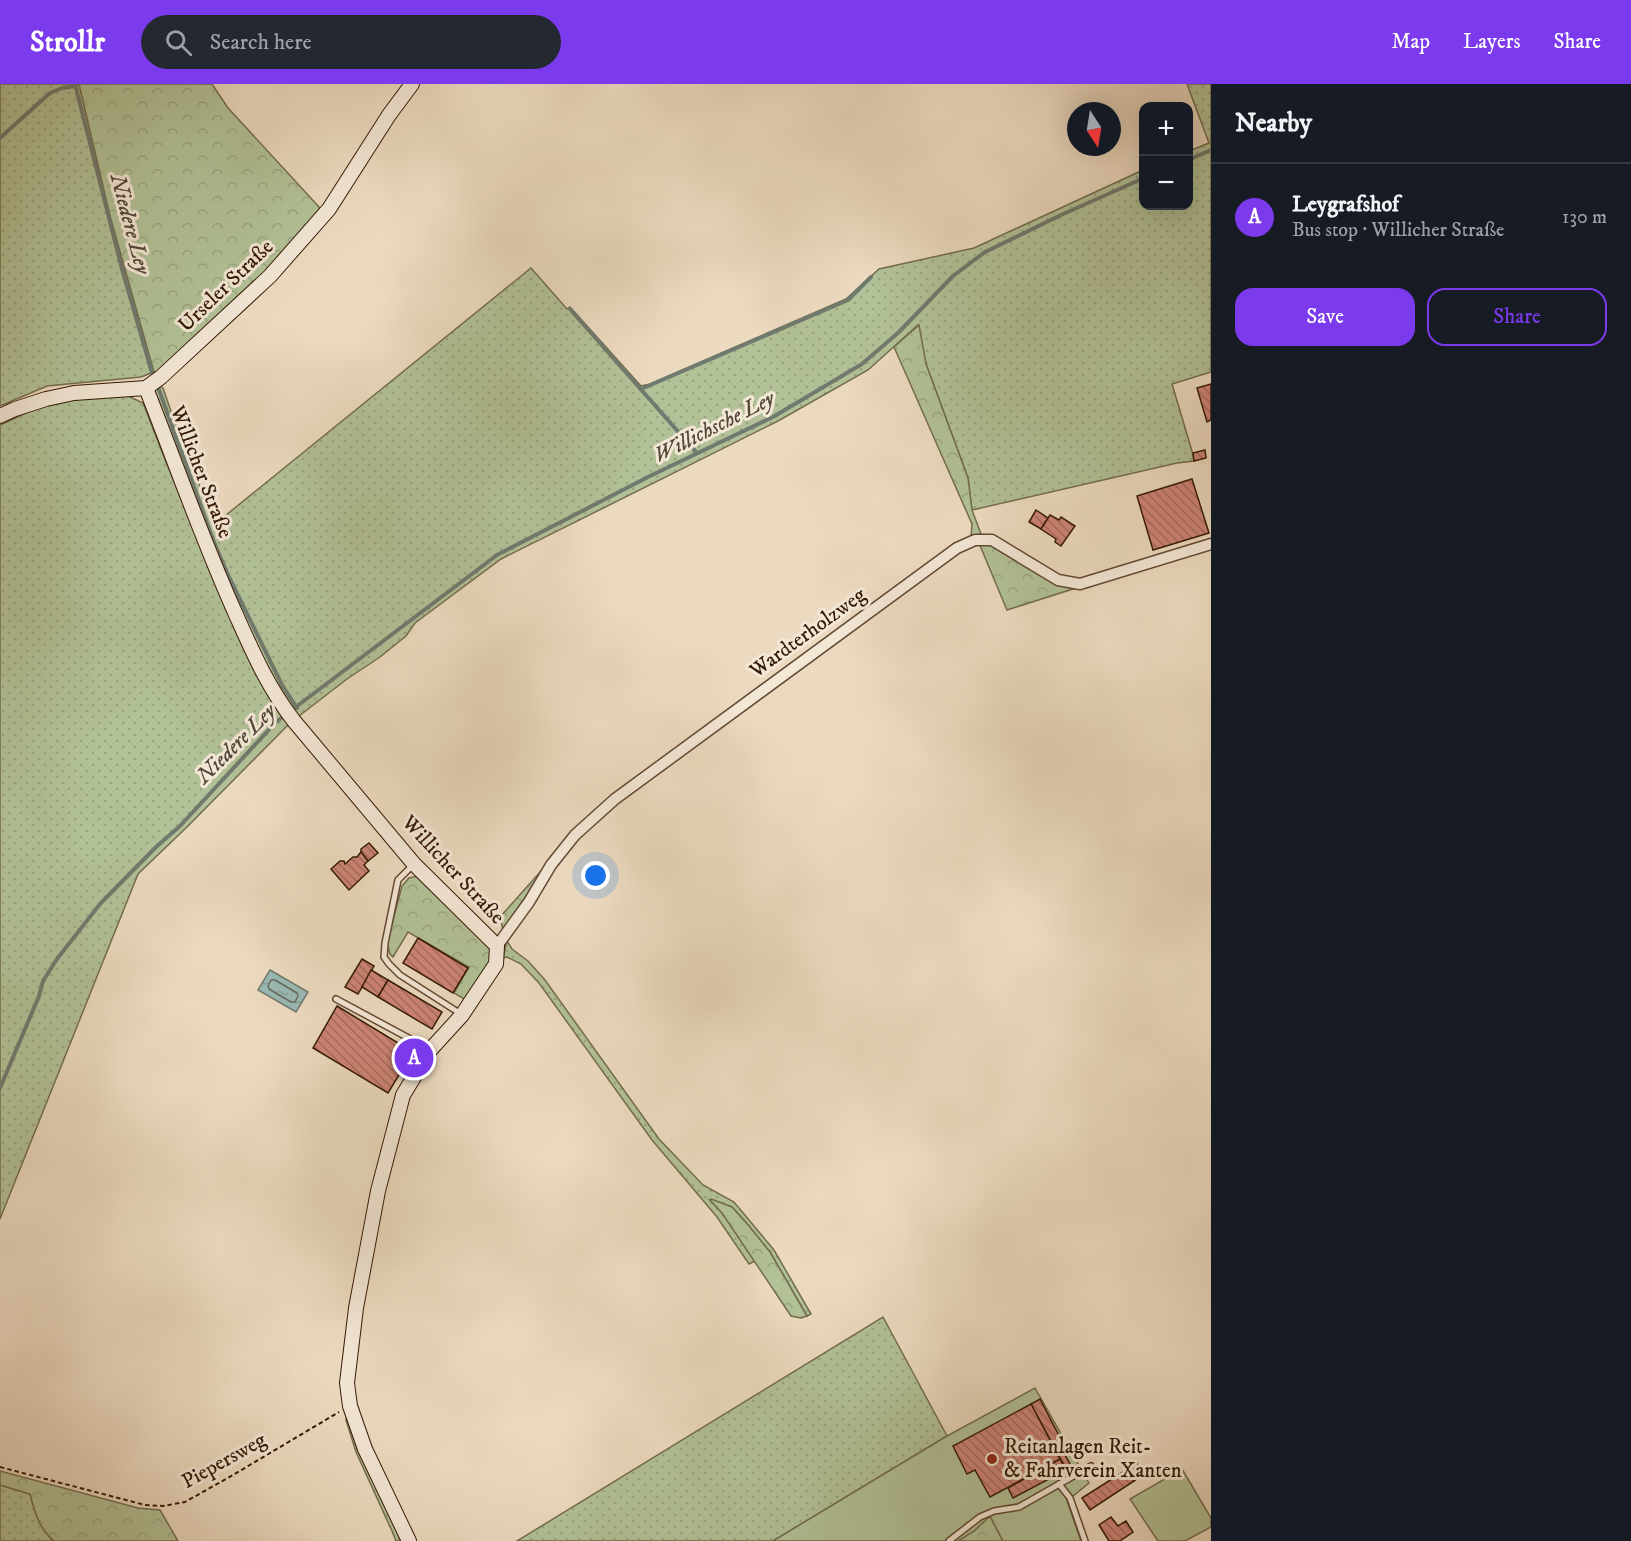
<!DOCTYPE html>
<html lang="en">
<head>
<meta charset="utf-8">
<style>
	body { margin:0; font-family:"IM FELL DW Pica",serif; background:#242831; color:#f1f3f6 }
	.controls { position:absolute; right:18px; top:18px; display:grid; overflow:hidden; border-radius:12px; box-shadow:0 6px 24px #0002 }
	.controls button { width:54px; height:54px; display:grid; place-items:center; padding:0; border:0; border-bottom:2px solid #363941; background:#171b24; color:#f1f3f6; font:30px sans-serif }
	.compass { position:absolute; left:1067px; top:18px; width:54px; height:54px; border-radius:50%; background:#171b24; box-shadow:0 6px 24px #0002; rotate:168deg }
	.you { position:absolute; left:596px; top:792px; width:21px; height:21px; margin:-15px; border:4px solid #fff; border-radius:50%; background:#1a73e8; box-shadow:0 0 0 9px #1a73e833 }
	.badge { display:grid; place-items:center; width:39px; height:39px; border-radius:50%; background:#7c3aed; color:#fff; font-size:20px; font-weight:700 }
	.pin { position:absolute; translate:-50% -50%; border:3px solid #fff; box-shadow:0 2px 6px #0006 }
	.list { margin:0; padding:0; list-style:none }
	h2 { display:flex; justify-content:space-between; align-items:center; height:78px; margin:0; padding:0 24px; font-size:26px }
	h2 small { font-size:20px; font-weight:400; color:#9ea1a6 }
	.list li { display:grid; grid-template-columns:39px 1fr auto; gap:18px; align-items:center; box-sizing:border-box; height:108px; padding:0 24px; border-top:2px solid #363941 }
	.list b { display:block; font-size:22px; white-space:nowrap }
	.list p { margin:0; font-size:20px; white-space:nowrap; color:#9ea1a6 }
	.list em { font-size:20px; font-style:normal; color:#9ea1a6 }
	.actions { display:flex; gap:12px; padding:18px 24px }
	.actions a { flex:1; padding:14px 0; border:2px solid #7c3aed; border-radius:18px; text-align:center; font-size:21px; color:#7c3aed }
	.actions .main { background:#7c3aed; color:#fff }
	.icon { flex:none; width:33px; height:33px; fill:none; stroke:currentColor; stroke-width:2; stroke-linecap:round; stroke-linejoin:round }
	.map { position:relative; flex:none; width:1211px; height:1457px; overflow:hidden }
	header { display:flex; align-items:center; gap:36px; box-sizing:border-box; height:84px; padding:0 30px; background:#7c3aed; color:#fff }
	header strong { font-size:28px }
	nav { display:flex; gap:33px; margin-inline-start:auto; font-size:21px }
	.search { width:420px; height:54px; background:#242831; display:flex; align-items:center; gap:15px; box-sizing:border-box; padding:0 21px; border-radius:33px; color:#9ea1a6; font-size:22px }
	main { display:flex }
	aside { flex:1; background:#171b24 }
	.map>svg:first-child { display:block }
	.grass { fill:url(#grass-dots); stroke:#736d4e; stroke-width:1.5 }
	.forest { fill:url(#forest-crowns); stroke:#736d4e; stroke-width:1.5 }
	.pitch { fill:#b2c197; stroke:#736d4e; stroke-width:1.5 }
	.water { fill:url(#water-ripples); stroke:#717a6e; stroke-width:1.5 }
	.lines { fill:none; stroke-linecap:round; stroke-linejoin:round }
	.shore { stroke:#666a5c; stroke-width:1.5 }
	.stream { stroke:#717a6e; stroke-width:4 }
	.building { fill:url(#building-back-hatch); stroke:#341904; stroke-width:1.5 }
	.lane-casing { stroke:#624933; stroke-width:8 }
	.street-casing { stroke:#624933; stroke-width:13 }
	.secondary-casing { stroke:#341904; stroke-width:16 }
	.path { stroke:#341904; stroke-width:2; stroke-dasharray:4.5 3; stroke-linecap:butt }
	.lane { stroke:#f3e7d6; stroke-width:5 }
	.street { stroke:#f3e7d6; stroke-width:10 }
	.secondary { stroke:#f3e7d6; stroke-width:14 }
	.poi-dot { fill:#8f2418; stroke:#f3e7d6; stroke-width:2 }
	.labels { text-anchor:middle; dominant-baseline:central; stroke-width:6; stroke-linejoin:round; paint-order:stroke }
	.street-label { font-size:21px; fill:#341904; stroke:#f3e7d6 }
	.poi-label { font-size:21px; fill:#341904; stroke:#f3e7d6; text-anchor:start }
	.water-label { font-size:22px; font-style:italic; fill:#524939; stroke:#f3e7d6 }
</style>
</head>
<body>
<header>
<strong>Strollr</strong>
<div class="search"><svg class="icon" aria-label="search" viewBox="0 0 24 24"><circle cx="10" cy="10" r="6"/><path d="M15 15l6 6"/></svg>Search here</div>
<nav><a>Map</a><a>Layers</a><a>Share</a></nav>
</header>
<main>
<div class="map">
<svg width="1211" height="1457" viewBox="0 0 1211 1457">
	<defs>
		<pattern id="grass-dots" width="8" height="8" patternUnits="userSpaceOnUse" patternTransform="scale(1.5)"><rect width="8" height="8" fill="#b2c197"/><path d="M2 2h.1M6 6h.1" fill="none" stroke="#9aa580" stroke-width="1.8" stroke-linecap="round"/></pattern>
		<pattern id="forest-crowns" width="20" height="18" patternUnits="userSpaceOnUse" patternTransform="scale(1.5)"><rect width="20" height="18" fill="#b2c197"/><path d="M2 6a3 3 0 1 1 6 0M12 15a3 3 0 1 1 6 0" fill="none" stroke="#9aa580"/></pattern>
		<pattern id="water-ripples" width="26" height="14" patternUnits="userSpaceOnUse" patternTransform="scale(1.5)"><rect width="26" height="14" fill="#99bab5"/><path d="M2 4q2-2 4 0t4 0M15 11q2-2 4 0t4 0" fill="none" stroke="#849f9a"/></pattern>
		<pattern id="building-back-hatch" width="6" height="6" patternUnits="userSpaceOnUse" patternTransform="scale(1.5)"><rect width="6" height="6" fill="#ce8476"/><path d="M-1 5l2 2M0 0l6 6M5-1l2 2" fill="none" stroke="#a86b5f"/></pattern>
	</defs>
	<rect width="100%" height="100%" fill="#ecdac0"/>
	<filter id="stains"><feTurbulence type="fractalNoise" baseFrequency=".00333" numOctaves="4"/><feColorMatrix values="0 0 0 0 .2 0 0 0 0 .09 0 0 0 0 .02 0 0 0 .5 -.17"/></filter>
	<radialGradient id="worn" r=".72"><stop offset=".6" stop-color="#630" stop-opacity="0"/><stop offset="1" stop-color="#630" stop-opacity=".3"/></radialGradient>
	<g class="grass">
		<path d="M0 0H79L110 132 154 288 141 293 47 302 0 322Z"/>
		<path d="M1187 0H1211V288L1172 300 1192 367 1194 377 1177 379 972 426 968 394 926 280 918 241 868 286 778 337 501 475 415 539 406 552 380 573 347 595 290 639 187 743 138 790 0 1135V341L50 318 73 313 126 311 143 319 166 378 214 496 249 551 152 308 159 301 163 304 174 336 190 373 194 387 215 440 531 184 567 225 570 223 641 302 650 300 846 215 879 185 974 164 1143 86 1144 122H1188L1189 67 1209 59Z"/>
		<path d="M507 857 512 865 528 877 545 896 659 1055 703 1101 734 1118 774 1166 811 1230 807 1232 770 1168 749 1142 732 1123 710 1116 722 1129 755 1177 749 1180 717 1133 652 1056 539 899 521 880 507 873 503 874Z"/>
		<path d="M883 1233 947 1352 773 1457H517Z"/>
		<path d="M346 1336 351 1339 361 1369 401 1457H396L392 1447 356 1368Z"/>
		<path d="M0 1401 30 1410C35 1429 39 1444 54 1457H0Z"/>
	</g>
	<g class="forest">
		<path d="M79 0H212L228 24 320 124 266 189 159 288H154L110 132Z"/>
		<path d="M919 241 926 280 968 394 972 426 981 450 971 453 972 440 894 263Z"/>
		<path d="M979 459 991 460 1054 499 1076 504 1007 526Z"/>
		<path d="M549 778 503 846 500 833Z"/>
		<path d="M418 792 490 861 492 877 466 916 454 909 469 883 408 848 393 873 390 870 387 859 402 802 409 794Z"/>
		<path d="M711 1115 732 1123 749 1142 770 1168 807 1232 801 1234 791 1232 722 1129 710 1116Z"/>
		<path d="M0 1387 138 1424 160 1426 178 1457H54C39 1444 35 1429 30 1410L0 1401Z"/>
		<path d="M990 1432 1003 1457H958L974 1447Z"/>
	</g>
	<g class="pitch">
		<path d="M1035 1304 1089 1399 1067 1417 1081 1457H1003L990 1432 974 1447 958 1457H773L947 1352Z"/>
		<path d="M1182 1385 1211 1434V1443L1185 1457H1158L1130 1415Z"/>
	</g>
	<path class="water" d="M270 886 308 908 296 928 258 906Z"/>
	<g class="lines">
		<path class="shore" d="M271 896H275L297 909 298 912 295 918H291L269 905 268 902Z"/>
		<g class="stream">
			<path d="M75 0 122 185 152 289"/>
			<path d="M0 54 50 9 62 4 76 2"/>
			<path d="M1188 76 1211 66"/>
			<path d="M570 225 697 369"/>
			<path d="M158 303 213 456 228 491 282 601 297 624"/>
			<path d="M641 305 848 216 871 193"/>
			<path d="M0 1004 39 912 43 897 57 875 100 820 156 763 180 742 276 638 497 471 650 392 773 333 862 280 899 248 953 192 985 168 1061 131 1144 94"/>
		</g>
	</g>
	<g class="building">
		<path d="M1211 300V336L1207 338 1197 304Z"/>
		<path d="M1205 366 1206 374 1194 377 1193 369Z"/>
		<path d="M1192 395 1209 449 1153 466 1137 412Z"/>
		<path d="M1036 426 1048 434 1041 445 1029 438Z"/>
		<path d="M1050 431 1059 436 1061 433 1075 442 1061 462 1055 458 1056 455 1041 445Z"/>
		<path d="M369 759 378 769 368 777 361 768V765Z"/>
		<path d="M361 768 368 777 364 781 369 787 349 806 331 785 340 777H344L345 780 353 773H357Z"/>
		<path d="M418 854 468 884 453 909 403 879Z"/>
		<path d="M362 875 374 882 358 910 345 903Z"/>
		<path d="M371 886 388 896 378 913 362 903Z"/>
		<path d="M388 896 442 928 432 945 378 913Z"/>
		<path d="M337 922 413 968 388 1009 313 964Z"/>
		<path d="M1040 1315 1066 1365 1063 1367 1071 1382 1066 1385 1031 1320Z"/>
		<path d="M1031 1320 1060 1375 990 1413 975 1386 967 1390 953 1362Z"/>
		<path d="M1060 1375 1066 1386 1013 1414 1008 1404Z"/>
		<path d="M1137 1379 1144 1390 1134 1397 1126 1386Z"/>
		<path d="M1126 1386 1134 1397 1090 1426 1082 1414Z"/>
		<path d="M1111 1433 1118 1442 1126 1437 1133 1448 1120 1457H1109L1099 1441Z"/>
	</g>
	<g class="lines">
		<defs>
			<g id="lane">
				<path d="M414 780 398 796 385 859 384 873 389 880 400 891 461 930"/>
				<path d="M336 915 429 965"/>
				<path d="M1059 1400 1070 1414 1085 1457"/>
				<path d="M949 1457 980 1433 994 1427 1019 1423 1091 1382"/>
			</g>
			<path id="street" d="M497 862 529 818 551 781 575 751 615 715 957 464 975 456H992L1058 496 1080 500 1211 460"/>
			<g id="secondary">
				<path d="M146 304C176 380 203 458 237 533 254 571 268 603 294 637L414 780 497 862 496 880 462 931 431 965 403 1011 378 1107 356 1224 347 1299 350 1322 365 1365 409 1457"/>
				<path d="M0 332 15 325 46 315 74 309 146 304 161 293 270 192 329 125 389 31 412 0"/>
			</g>
		</defs>
		<use href="#lane" class="lane-casing"/>
		<use href="#street" class="street-casing"/>
		<use href="#secondary" class="secondary-casing"/>
		<path class="path" d="M0 1383 145 1421 163 1422 185 1418 233 1391 339 1328"/>
		<use href="#lane" class="lane"/>
		<use href="#street" class="street"/>
		<use href="#secondary" class="secondary"/>
	</g>
	<circle class="poi-dot" cx="992" cy="1375" r="6"/>
	<g class="labels">
		<g class="street-label">
			<text transform="translate(226 202) rotate(-44)">Urseler Straße</text>
			<text transform="translate(201 388) rotate(69)">Willicher Straße</text>
			<text transform="translate(808 549) rotate(-36)">Wardterholzweg</text>
			<text transform="translate(453 786) rotate(47)">Willicher Straße</text>
			<text transform="translate(224 1377) rotate(-29)">Piepersweg</text>
		</g>
		<g class="poi-label">
			<text x="1004" y="1363">Reitanlagen Reit-<tspan x="1004" dy="24">&amp; Fahrverein Xanten</tspan></text>
		</g>
		<g class="water-label">
			<text transform="translate(130 140) rotate(75)">Niedere Ley</text>
			<text transform="translate(714 343) rotate(-27)">Willichsche Ley</text>
			<text transform="translate(236 660) rotate(-45)">Niedere Ley</text>
		</g>
	</g>
	<rect width="100%" height="100%" filter="url(#stains)"/>
	<rect width="100%" height="100%" fill="url(#worn)"/>
</svg>
<div class="controls">
<button>+</button>
<button>−</button>
</div>
<svg class="compass" viewBox="-18 -18 36 36"><path d="M0-13l5 13h-10z" fill="#e53935"/><path d="M0 13l5-13h-10z" fill="#9ea1a6"/></svg>
<div class="you"></div>
<div class="pin badge" style="left:414px;top:974px">A</div>
</div>
<aside>
<h2>Nearby<small></small></h2>
<ul class="list">
<li><span class="badge">A</span><div><b>Leygrafshof</b><p>Bus stop · Willicher Straße</p></div><em>130 m</em></li>
</ul>
<div class="actions"><a class="main">Save</a><a>Share</a></div>
</aside>
</main>
</body>
</html>
